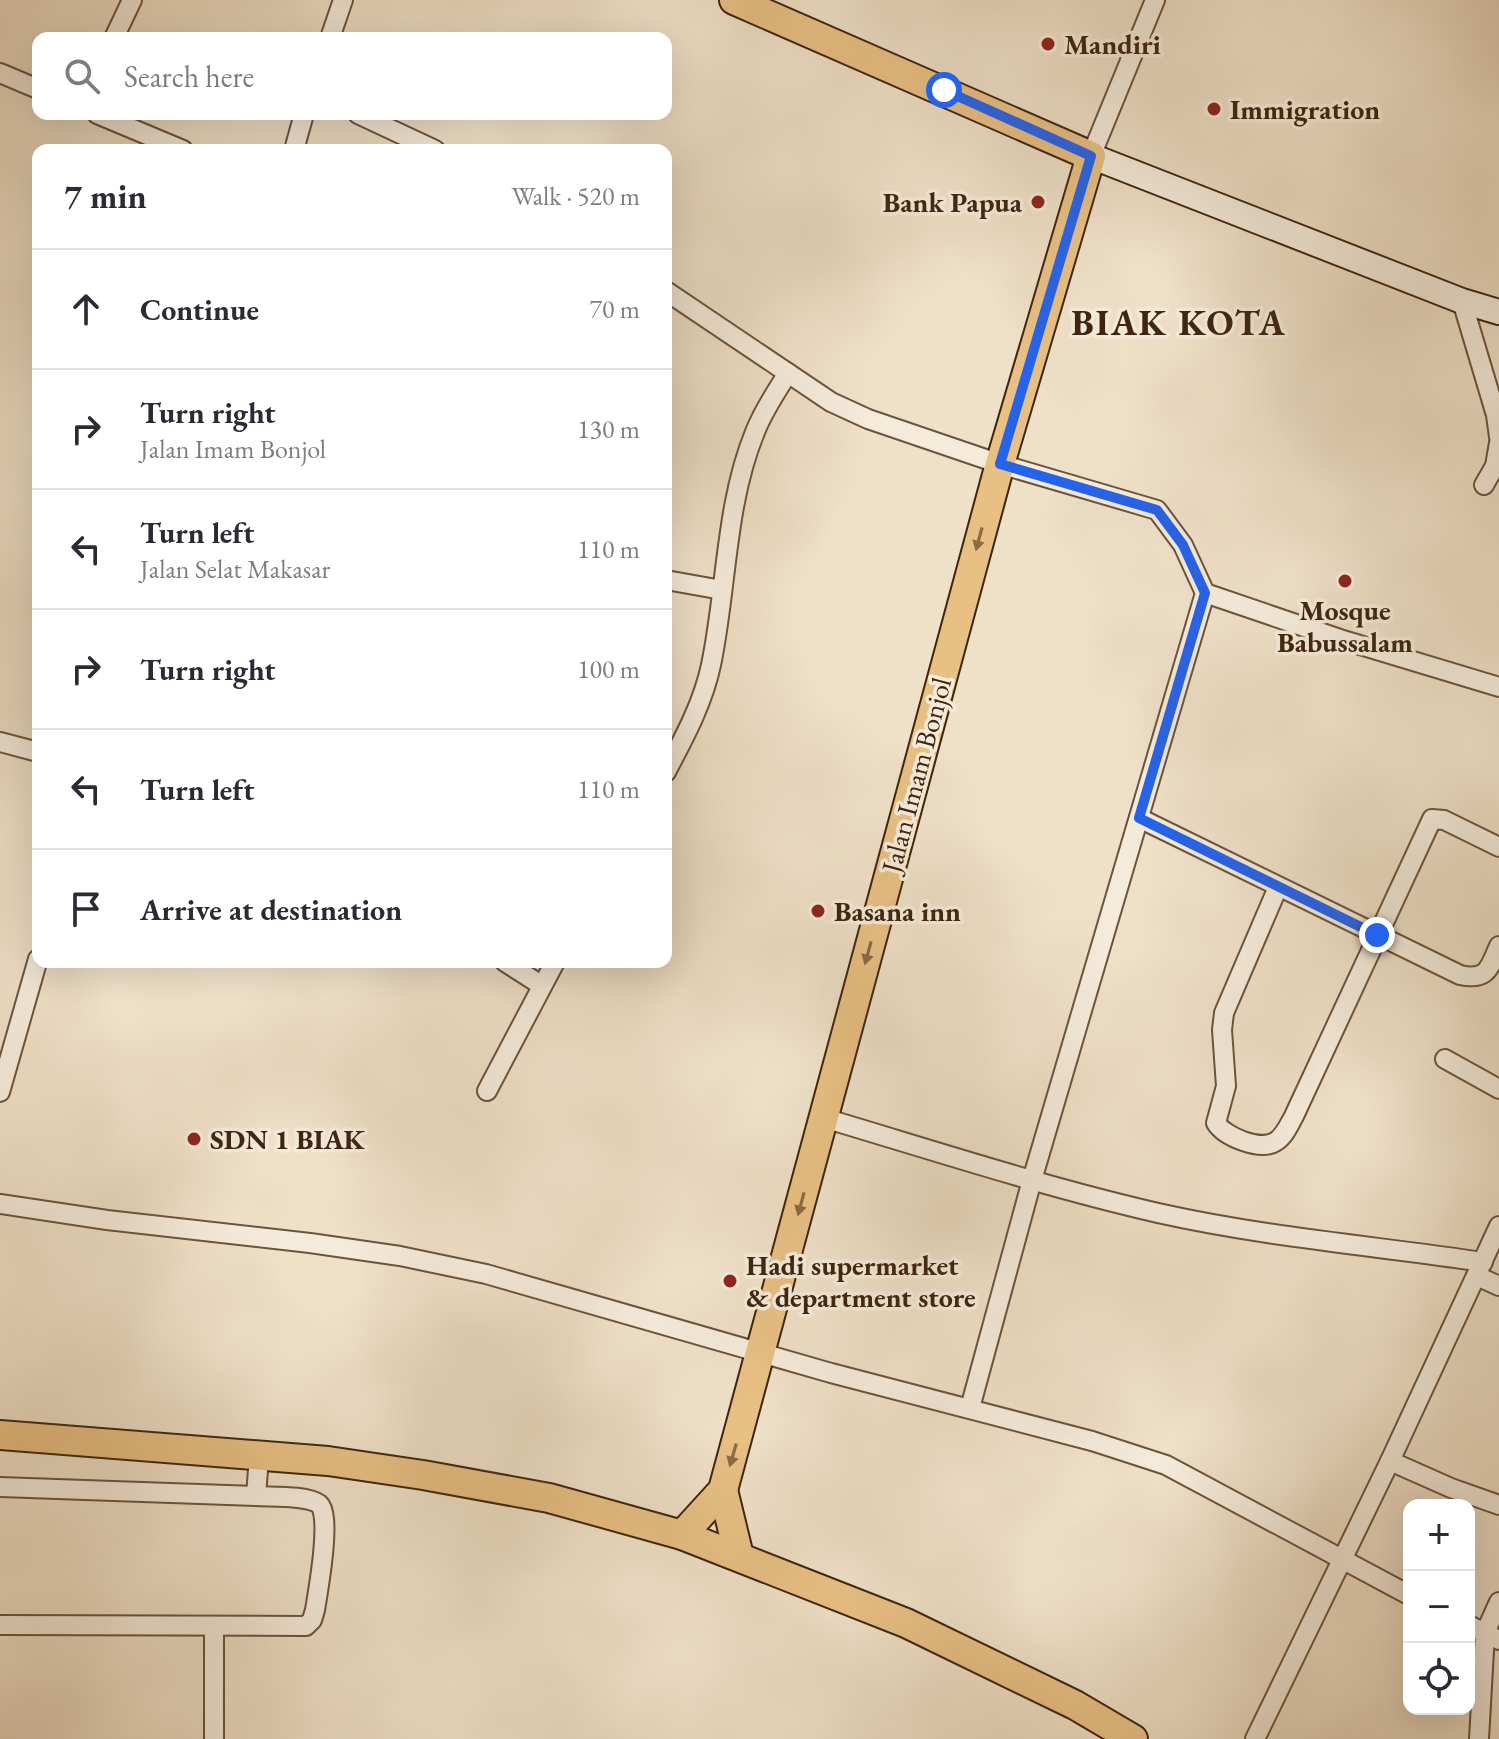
<!DOCTYPE html>
<html lang="en">
<head>
<meta charset="utf-8">
<style>
	body { margin:0; font-family:"EB Garamond",serif; background:#f7f7f7; color:#2b2b33 }
	.controls { position:absolute; right:24px; bottom:24px; display:grid; overflow:hidden; border-radius:16px; box-shadow:0 8px 32px #0002 }
	.controls button { width:72px; height:72px; display:grid; place-items:center; padding:0; border:0; border-bottom:2px solid #e1e1e2; background:#fff; color:#2b2b33; font:40px sans-serif }
	.stop { position:absolute; width:24px; height:24px; margin:-18px; border:6px solid #2563eb; border-radius:50%; background:#fff }
	.stop.end { background:#2563eb; border-color:#fff; box-shadow:0 2px 8px #0008 }
	.list { margin:0; padding:0; list-style:none }
	h2 { display:flex; justify-content:space-between; align-items:center; height:104px; margin:0; padding:0 32px; font-size:34px }
	h2 small { font-size:26px; font-weight:400; color:#7c7c81 }
	.list li { display:grid; grid-template-columns:52px 1fr auto; gap:24px; align-items:center; box-sizing:border-box; height:120px; padding:0 32px; border-top:2px solid #e1e1e2 }
	.list b { display:block; font-size:30px; white-space:nowrap }
	.list p { margin:0; font-size:26px; white-space:nowrap; color:#7c7c81 }
	.list em { font-size:26px; font-style:normal; color:#7c7c81 }
	.icon { flex:none; width:44px; height:44px; fill:none; stroke:currentColor; stroke-width:2; stroke-linecap:round; stroke-linejoin:round }
	.map { position:relative; flex:none; width:1499px; height:1739px; overflow:hidden }
	.search { position:absolute; background:#fff; box-shadow:0 8px 32px #0002; left:32px; top:32px; width:640px; height:88px; display:flex; align-items:center; gap:20px; box-sizing:border-box; padding:0 28px; border-radius:16px; color:#7c7c81; font-size:30px }
	.panel { position:absolute; background:#fff; box-shadow:0 8px 32px #0002; left:32px; top:144px; width:640px; height:824px; border-radius:16px }
	.map>svg:first-child { display:block }
	.lines { fill:none; stroke-linecap:round; stroke-linejoin:round }
	.minor-casing { stroke:#6b543d; stroke-width:22 }
	.secondary-casing { stroke:#3f250f; stroke-width:28 }
	.primary-casing { stroke:#3f250f; stroke-width:32 }
	.minor { stroke:#f5ebdb; stroke-width:18 }
	.secondary { stroke:#f5ebdb; stroke-width:24 }
	.primary { stroke:#e8c084; stroke-width:28 }
	.oneway { fill:#8b6b44 }
	.route { stroke:#2563eb; stroke-width:10 }
	.poi-dot { fill:#8f2418; stroke:#f5ebdb; stroke-width:3 }
	.labels { text-anchor:middle; dominant-baseline:central; stroke-width:7; stroke-linejoin:round; paint-order:stroke }
	.poi-label { font-size:28px; font-weight:bold; fill:#3f250f; stroke:#f5ebdb; text-anchor:start }
	.street-label { font-size:28px; fill:#3f250f; stroke:#f5ebdb }
	.district-label { font-size:36px; font-weight:bold; letter-spacing:2px; fill:#3f250f; stroke:#f5ebdb }
</style>
</head>
<body>
<div class="map">
<svg width="1499" height="1739" viewBox="0 0 1499 1739">
	<rect width="100%" height="100%" fill="#efe0c8"/>
	<filter id="stains"><feTurbulence type="fractalNoise" baseFrequency=".0025" numOctaves="4"/><feColorMatrix values="0 0 0 0 .2 0 0 0 0 .09 0 0 0 0 .02 0 0 0 .5 -.17"/></filter>
	<radialGradient id="worn" r=".72"><stop offset=".6" stop-color="#630" stop-opacity="0"/><stop offset="1" stop-color="#630" stop-opacity=".3"/></radialGradient>
	<g class="lines">
		<defs>
			<g id="minor">
				<path d="M114 38 132 0"/>
				<path d="M330 38 343 0"/>
				<path d="M0 73 38 89"/>
				<path d="M97 114 183 150"/>
				<path d="M358 114 435 150"/>
				<path d="M294 150 304 114"/>
				<path d="M1091 156 1155 0"/>
				<path d="M666 291 831 402 868 419 1000 464 1157 510 1183 545 1205 593 1340 639 1499 687"/>
				<path d="M1462 301 1496 415 1499 437"/>
				<path d="M1484 485 1495 466 1499 443"/>
				<path d="M666 580 722 590"/>
				<path d="M0 742 38 752"/>
				<path d="M666 772C684 738 703 703 711 665 727 589 725 505 755 432 763 411 776 392 788 373"/>
				<path d="M1139 818 1460 975C1488 981 1489 968 1499 946"/>
				<path d="M1278 887 1224 1013 1222 1030 1226 1086 1216 1123C1225 1137 1260 1151 1275 1142 1284 1137 1289 1125 1294 1116L1432 819 1444 820 1499 847"/>
				<path d="M505 962 541 985"/>
				<path d="M1445 1059 1499 1089"/>
				<path d="M487 1091 555 962"/>
				<path d="M0 1092 38 959"/>
				<path d="M824 1118C935 1151 1045 1187 1158 1213 1265 1237 1375 1246 1483 1262"/>
				<path d="M0 1204 107 1220 310 1243 400 1256 486 1274 831 1373 1092 1441 1166 1465 1409 1595"/>
				<path d="M1477 1276 1499 1286"/>
				<path d="M970 1408 1032 1180 1205 593"/>
				<path d="M1390 1461 1451 1488 1499 1505"/>
				<path d="M0 1487 256 1496 259 1456"/>
				<path d="M0 1625 306 1626 312 1620 315 1610C318 1591 332 1515 319 1504 307 1495 272 1497 256 1496"/>
				<path d="M1469 1625 1499 1640"/>
				<path d="M214 1739V1626"/>
				<path d="M1255 1739 1390 1461 1499 1226"/>
				<path d="M1479 1739 1485 1633 1499 1602"/>
			</g>
			<path id="secondary" d="M1091 156 1462 301 1499 312"/>
			<g id="primary">
				<path d="M0 1435 328 1461 423 1475 549 1498 682 1535 906 1623 1075 1705 1133 1739"/>
				<path d="M723 1490 739 1556"/>
				<path d="M682 1535 723 1490 1000 464 1091 156 734 0"/>
			</g>
		</defs>
		<use href="#minor" class="minor-casing"/>
		<use href="#secondary" class="secondary-casing"/>
		<use href="#primary" class="primary-casing"/>
		<use href="#minor" class="minor"/>
		<use href="#secondary" class="secondary"/>
		<use href="#primary" class="primary"/>
	</g>
	<defs><path id="oneway-solid" d="M-6-.8H1V-3.2L6.5 0L1 3.2V.8H-6Z" transform="scale(2)"/></defs>
	<g class="oneway">
		<use href="#oneway-solid" transform="translate(979 539) rotate(105)"/>
		<use href="#oneway-solid" transform="translate(868 953) rotate(105)"/>
		<use href="#oneway-solid" transform="translate(801 1204) rotate(105)"/>
		<use href="#oneway-solid" transform="translate(733 1455) rotate(106)"/>
	</g>
	<g class="lines">
		<path class="route" d="M944 90 1091 156 1000 464 1157 510 1183 545 1205 593 1139 818 1377 935"/>
	</g>
	<g class="poi-dot">
		<circle cx="1048" cy="44" r="8"/>
		<circle cx="1214" cy="109" r="8"/>
		<circle cx="1038" cy="202" r="8"/>
		<circle cx="1345" cy="581" r="8"/>
		<circle cx="818" cy="911" r="8"/>
		<circle cx="194" cy="1139" r="8"/>
		<circle cx="730" cy="1281" r="8"/>
	</g>
	<g class="labels">
		<g class="poi-label">
			<text x="1064" y="44">Mandiri</text>
			<text x="1230" y="109">Immigration</text>
			<text x="1022" y="202" text-anchor="end">Bank Papua</text>
			<text x="1345" y="610" text-anchor="middle">Mosque<tspan x="1345" dy="32">Babussalam</tspan></text>
			<text x="834" y="911">Basana inn</text>
			<text x="210" y="1139">SDN 1 BIAK</text>
			<text x="746" y="1265">Hadi supermarket<tspan x="746" dy="32">&amp; department store</tspan></text>
		</g>
		<g class="street-label">
			<text transform="translate(916 775) rotate(-75)">Jalan Imam Bonjol</text>
		</g>
		<g class="district-label">
			<text x="1179" y="322">BIAK KOTA</text>
		</g>
	</g>
	<rect width="100%" height="100%" filter="url(#stains)"/>
	<rect width="100%" height="100%" fill="url(#worn)"/>
</svg>
<div class="controls">
<button>+</button>
<button>−</button>
<button><svg class="icon" aria-label="locate" viewBox="0 0 24 24"><circle cx="12" cy="12" r="6"/><path d="M12 2v4M12 18v4M2 12h4M18 12h4"/></svg></button>
</div>
<div class="stop" style="left:944px;top:90px"></div>
<div class="stop end" style="left:1377px;top:935px"></div>
<div class="search"><svg class="icon" aria-label="search" viewBox="0 0 24 24"><circle cx="10" cy="10" r="6"/><path d="M15 15l6 6"/></svg>Search here</div>
<section class="panel">
<h2>7 min<small>Walk · 520 m</small></h2>
<ul class="list">
<li><svg class="icon" aria-label="ahead" viewBox="0 0 24 24"><path d="M12 20V5M6 11l6-6 6 6"/></svg><div><b>Continue</b></div><em>70 m</em></li>
<li><svg class="icon" aria-label="right" viewBox="0 0 24 24"><path d="M7 20v-9h11M14 6l5 5-5 5"/></svg><div><b>Turn right</b><p>Jalan Imam Bonjol</p></div><em>130 m</em></li>
<li><svg class="icon" aria-label="left" viewBox="0 0 24 24"><path d="M17 20v-9H6M10 6l-5 5 5 5"/></svg><div><b>Turn left</b><p>Jalan Selat Makasar</p></div><em>110 m</em></li>
<li><svg class="icon" aria-label="right" viewBox="0 0 24 24"><path d="M7 20v-9h11M14 6l5 5-5 5"/></svg><div><b>Turn right</b></div><em>100 m</em></li>
<li><svg class="icon" aria-label="left" viewBox="0 0 24 24"><path d="M17 20v-9H6M10 6l-5 5 5 5"/></svg><div><b>Turn left</b></div><em>110 m</em></li>
<li><svg class="icon" aria-label="arrive" viewBox="0 0 24 24"><path d="M6 21V4h12l-3 4 3 4H6"/></svg><div><b>Arrive at destination</b></div></li>
</ul>
</section>
</div>
</body>
</html>
